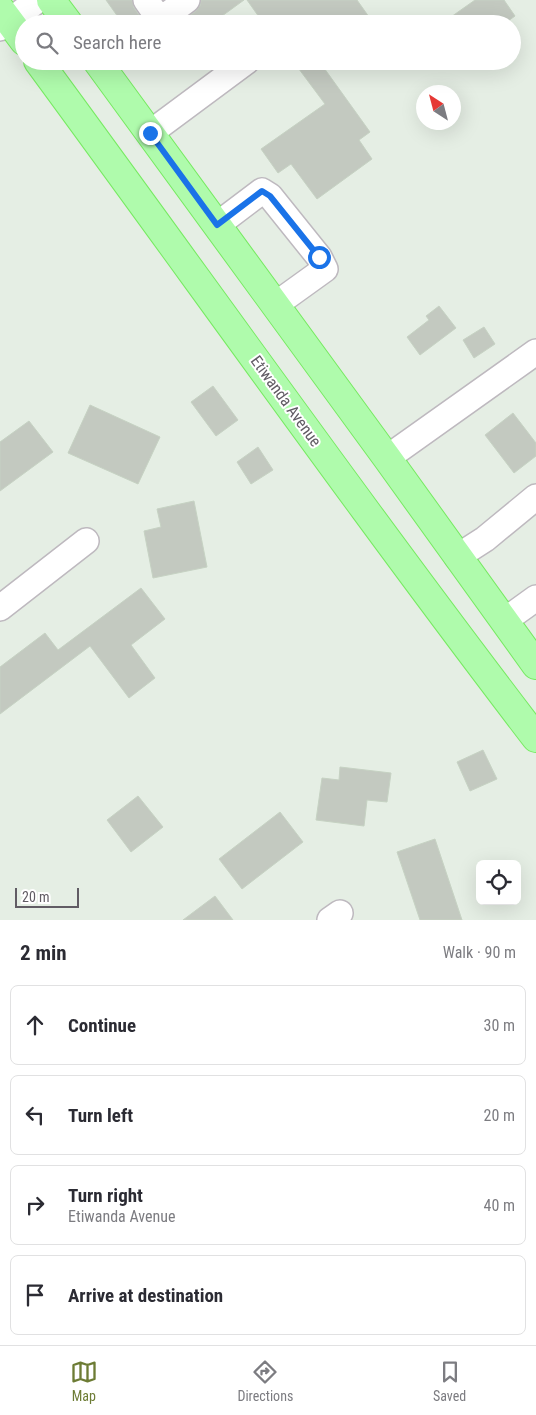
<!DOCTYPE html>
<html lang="en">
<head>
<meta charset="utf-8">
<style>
	body { margin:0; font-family:"Roboto Condensed",sans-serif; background:#f2f2f3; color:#2b2b33 }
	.controls { position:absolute; right:15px; bottom:15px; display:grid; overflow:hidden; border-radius:8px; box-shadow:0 5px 20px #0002 }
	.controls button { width:45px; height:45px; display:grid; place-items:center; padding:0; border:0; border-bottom:1px solid #e1e1e2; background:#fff; color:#2b2b33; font:25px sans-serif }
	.compass { position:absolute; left:416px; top:85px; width:45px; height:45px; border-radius:50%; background:#fff; box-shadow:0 5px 20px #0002; rotate:324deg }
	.scale { position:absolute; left:15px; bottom:12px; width:64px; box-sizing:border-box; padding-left:5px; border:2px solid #615c64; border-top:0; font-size:14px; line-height:18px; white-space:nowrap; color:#615c64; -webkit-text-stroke:4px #fff; paint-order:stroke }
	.stop { position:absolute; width:15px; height:15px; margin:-11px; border:4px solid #1a73e8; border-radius:50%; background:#fff }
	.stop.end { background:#1a73e8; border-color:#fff; box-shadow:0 1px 5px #0008 }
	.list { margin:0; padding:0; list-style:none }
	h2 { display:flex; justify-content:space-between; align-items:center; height:65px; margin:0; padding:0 20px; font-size:21px }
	h2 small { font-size:16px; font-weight:400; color:#7c7c81 }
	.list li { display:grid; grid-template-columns:32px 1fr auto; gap:15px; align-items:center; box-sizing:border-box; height:80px; margin:0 10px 10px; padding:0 10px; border:1px solid #e1e1e2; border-radius:8px }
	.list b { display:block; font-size:19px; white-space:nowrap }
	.list p { margin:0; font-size:16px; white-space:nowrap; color:#7c7c81 }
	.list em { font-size:16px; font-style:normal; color:#7c7c81 }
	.icon { flex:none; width:28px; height:28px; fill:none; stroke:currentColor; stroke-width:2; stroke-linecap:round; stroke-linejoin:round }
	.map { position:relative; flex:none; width:536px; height:920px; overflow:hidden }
	.search { position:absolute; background:#fff; box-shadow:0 5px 20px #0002; left:15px; right:15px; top:15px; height:55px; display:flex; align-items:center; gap:12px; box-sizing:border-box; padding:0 18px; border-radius:28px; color:#7c7c81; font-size:19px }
	.sheet { height:425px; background:#fff }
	nav { display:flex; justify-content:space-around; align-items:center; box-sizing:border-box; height:70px; border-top:1px solid #e1e1e2; background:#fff; font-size:14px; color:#7c7c81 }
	nav a { display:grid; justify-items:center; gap:2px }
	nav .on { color:#6d7c35 }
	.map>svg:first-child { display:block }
	.building { fill:#c3c9c0; stroke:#c6d2c3 }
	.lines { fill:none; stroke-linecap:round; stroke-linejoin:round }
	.minor-casing { stroke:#beb9bf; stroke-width:28 }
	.major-casing { stroke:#76ea61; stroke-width:30 }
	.minor { stroke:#fff; stroke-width:25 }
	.major { stroke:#affbac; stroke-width:28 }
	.route { stroke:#1a73e8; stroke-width:6 }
	.labels { text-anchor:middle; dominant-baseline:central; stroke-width:4; stroke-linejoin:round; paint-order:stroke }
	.street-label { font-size:16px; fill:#615c64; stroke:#fff }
</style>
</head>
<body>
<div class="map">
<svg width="536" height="920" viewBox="0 0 536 920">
	<rect width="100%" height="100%" fill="#e5eee4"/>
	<g class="building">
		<path d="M106 0H132L134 8 145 24H123Z"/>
		<path d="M201 0H244L211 24H179L196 11 200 6Z"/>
		<path d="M247 0H357L374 24H264Z"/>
		<path d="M475 0H504L515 16 504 24H441Z"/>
		<path d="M293 61H319L370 132 359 140 372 159 317 199 291 164 278 173 261 149 325 104Z"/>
		<path d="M439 306 456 328 420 355 407 337 429 320 426 316Z"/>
		<path d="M484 327 495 344 474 358 463 340Z"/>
		<path d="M213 386 238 420 216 436 191 402Z"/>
		<path d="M90 405 160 437 138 484 68 453Z"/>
		<path d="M513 413 536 443V456L514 473 485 435Z"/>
		<path d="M29 421 53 452 0 491V442Z"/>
		<path d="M258 447 273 470 251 484 237 462Z"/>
		<path d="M194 501 207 567 153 578 144 531 161 527 157 509Z"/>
		<path d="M141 588 165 619 131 645 155 678 129 698 90 646 0 714V667L45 633 58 650Z"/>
		<path d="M483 750 497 779 470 791 457 762Z"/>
		<path d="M340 767 391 773 387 802 367 800 364 826 316 820 322 778 339 780Z"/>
		<path d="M138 796 163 827 131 852 107 820Z"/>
		<path d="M280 812 303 842 242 889 219 859Z"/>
		<path d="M435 839 462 920H420L397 852Z"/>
		<path d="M215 896 233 920H183Z"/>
	</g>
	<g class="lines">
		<defs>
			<g id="minor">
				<path d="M146 0 160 20 187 0"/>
				<path d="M0 28 38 0"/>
				<path d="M150 133 247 61"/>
				<path d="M217 225 262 191 270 196 319 257 325 269 275 305"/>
				<path d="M387 458 536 352"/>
				<path d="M457 557 485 539 536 497"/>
				<path d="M0 608 86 541"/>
				<path d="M504 621 536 598"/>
				<path d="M330 920 340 913"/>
			</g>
			<g id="major">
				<path d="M51 0 69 24"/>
				<path d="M0 9 24 41"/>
				<path d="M38 61C204 287 366 516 536 738"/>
				<path d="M97 61 387 458 536 665"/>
			</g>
		</defs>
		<use href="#minor" class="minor-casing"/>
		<use href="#major" class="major-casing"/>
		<use href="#minor" class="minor"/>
		<use href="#major" class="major"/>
	</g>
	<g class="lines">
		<path class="route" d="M150 133 217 225 262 191 270 196 319 257"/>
	</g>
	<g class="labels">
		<g class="street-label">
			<text transform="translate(286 401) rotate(54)">Etiwanda Avenue</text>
		</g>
	</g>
</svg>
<div class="controls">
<button><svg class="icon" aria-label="locate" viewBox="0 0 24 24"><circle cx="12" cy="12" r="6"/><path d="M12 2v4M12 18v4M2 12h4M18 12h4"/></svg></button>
</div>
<svg class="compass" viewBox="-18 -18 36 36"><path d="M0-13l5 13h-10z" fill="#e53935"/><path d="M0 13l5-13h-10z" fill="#7c7c81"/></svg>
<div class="scale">20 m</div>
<div class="stop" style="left:319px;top:257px"></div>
<div class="stop end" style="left:150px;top:133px"></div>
<div class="search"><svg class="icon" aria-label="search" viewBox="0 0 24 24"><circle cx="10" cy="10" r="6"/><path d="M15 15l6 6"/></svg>Search here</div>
</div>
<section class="sheet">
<h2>2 min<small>Walk · 90 m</small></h2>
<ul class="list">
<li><svg class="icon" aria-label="ahead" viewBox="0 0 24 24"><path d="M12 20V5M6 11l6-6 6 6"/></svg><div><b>Continue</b></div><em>30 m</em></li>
<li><svg class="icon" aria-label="left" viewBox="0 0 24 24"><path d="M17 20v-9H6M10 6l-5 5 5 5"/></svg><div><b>Turn left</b></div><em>20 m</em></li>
<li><svg class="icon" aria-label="right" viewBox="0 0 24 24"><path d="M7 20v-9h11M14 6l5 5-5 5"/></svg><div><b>Turn right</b><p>Etiwanda Avenue</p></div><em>40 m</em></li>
<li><svg class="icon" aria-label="arrive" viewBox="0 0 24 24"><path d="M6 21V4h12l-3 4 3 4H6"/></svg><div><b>Arrive at destination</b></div></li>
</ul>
</section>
<nav>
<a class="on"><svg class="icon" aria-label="map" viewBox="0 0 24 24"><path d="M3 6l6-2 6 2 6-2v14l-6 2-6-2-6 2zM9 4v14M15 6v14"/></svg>Map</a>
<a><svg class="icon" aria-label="directions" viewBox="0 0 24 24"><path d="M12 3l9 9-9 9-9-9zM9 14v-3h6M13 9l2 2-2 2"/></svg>Directions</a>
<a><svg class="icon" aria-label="saved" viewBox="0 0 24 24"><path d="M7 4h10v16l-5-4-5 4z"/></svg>Saved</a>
</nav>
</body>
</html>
